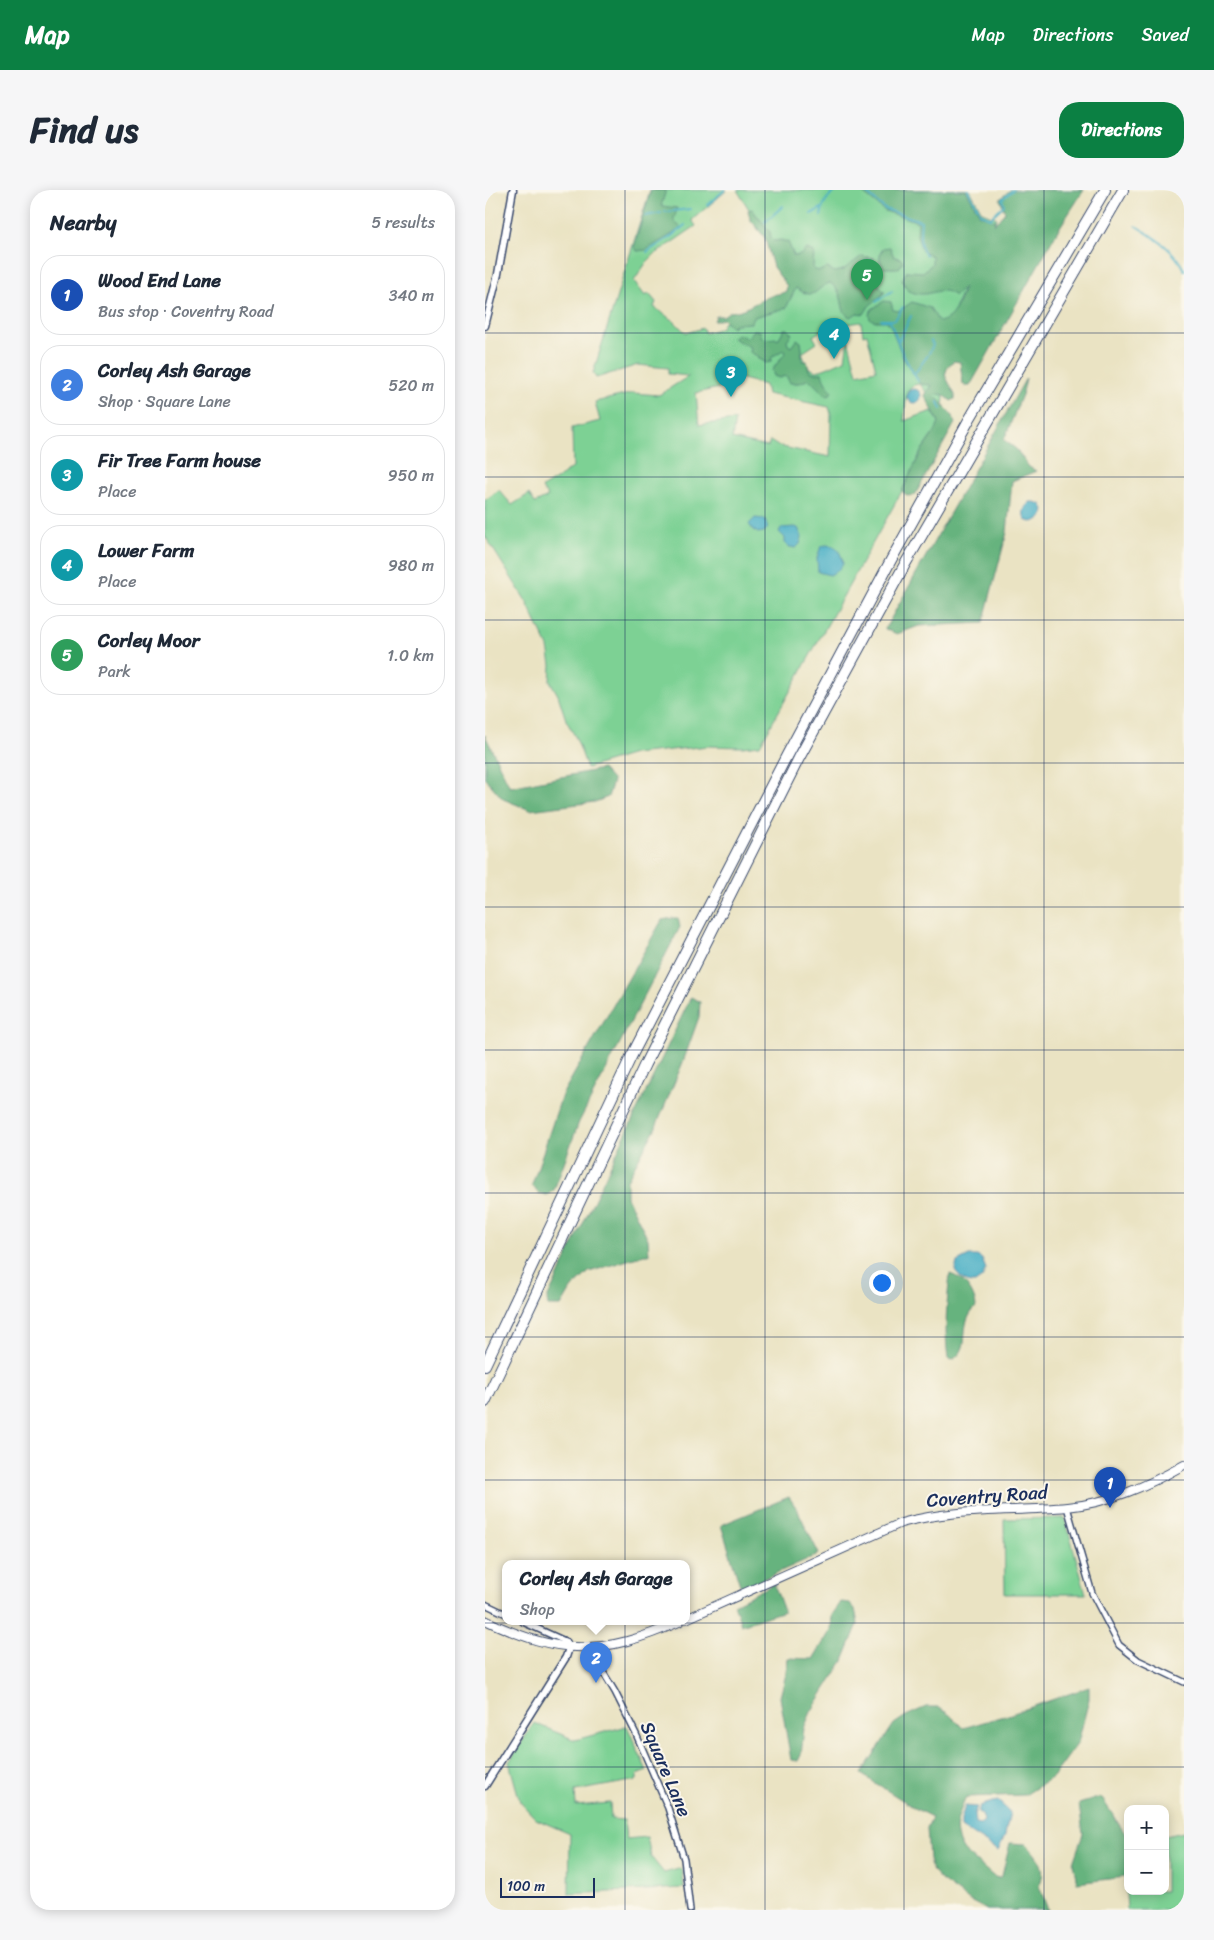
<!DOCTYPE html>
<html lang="en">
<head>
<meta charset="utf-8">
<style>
	body { margin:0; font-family:Sriracha,sans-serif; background:#f6f6f7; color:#1f2937 }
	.controls { position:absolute; right:15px; bottom:15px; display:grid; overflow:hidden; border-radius:10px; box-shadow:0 2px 12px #0003 }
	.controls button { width:45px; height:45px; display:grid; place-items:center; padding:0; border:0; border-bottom:1px solid #e0e1e3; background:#fff; color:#1f2937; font:25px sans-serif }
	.scale { position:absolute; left:15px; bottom:12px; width:95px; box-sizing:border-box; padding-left:5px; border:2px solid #1b2f5e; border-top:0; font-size:14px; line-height:18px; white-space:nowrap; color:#1b2f5e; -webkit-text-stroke:4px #fbf7ec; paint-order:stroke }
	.you { position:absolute; left:396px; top:1092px; width:18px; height:18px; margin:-12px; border:4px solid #fff; border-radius:50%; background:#1a73e8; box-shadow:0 0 0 8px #1a73e833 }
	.badge { display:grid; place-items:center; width:32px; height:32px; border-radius:50%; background:#0b8043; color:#fff; font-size:16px; font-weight:700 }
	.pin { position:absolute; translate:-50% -41px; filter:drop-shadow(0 1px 2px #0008) }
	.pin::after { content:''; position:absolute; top:26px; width:18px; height:15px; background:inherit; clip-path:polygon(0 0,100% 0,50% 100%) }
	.popup { position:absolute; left:17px; top:1370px; width:188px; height:65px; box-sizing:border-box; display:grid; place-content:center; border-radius:10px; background:#fff; filter:drop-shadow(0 1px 4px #0005); font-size:16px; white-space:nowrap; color:#747a83 }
	.popup b { font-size:19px; color:#1f2937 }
	.popup::after { content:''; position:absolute; left:50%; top:100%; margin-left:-10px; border:10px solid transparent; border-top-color:#fff }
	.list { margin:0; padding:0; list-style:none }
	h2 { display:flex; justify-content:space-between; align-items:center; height:65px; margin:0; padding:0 20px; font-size:21px }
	h2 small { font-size:16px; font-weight:400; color:#747a83 }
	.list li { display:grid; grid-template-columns:32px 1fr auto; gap:15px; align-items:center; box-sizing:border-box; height:80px; margin:0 10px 10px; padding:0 10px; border:1px solid #e0e1e3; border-radius:20px }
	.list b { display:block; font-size:19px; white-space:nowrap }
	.list p { margin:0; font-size:16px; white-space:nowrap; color:#747a83 }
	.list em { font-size:16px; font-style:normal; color:#747a83 }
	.map { position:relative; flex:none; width:699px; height:1720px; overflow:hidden; border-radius:20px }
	header { display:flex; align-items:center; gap:30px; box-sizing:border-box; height:70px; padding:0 25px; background:#0b8043; color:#fff }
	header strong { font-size:24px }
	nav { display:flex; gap:28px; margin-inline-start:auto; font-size:18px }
	.intro { display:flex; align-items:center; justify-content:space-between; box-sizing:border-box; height:120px; padding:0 30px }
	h1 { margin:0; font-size:35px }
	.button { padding:12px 22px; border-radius:20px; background:#0b8043; color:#fff; font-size:18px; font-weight:700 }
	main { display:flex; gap:30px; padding:0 30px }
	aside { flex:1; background:#fff; border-radius:20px; box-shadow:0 2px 12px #0003 }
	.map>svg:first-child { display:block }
	.green { fill:#7dd194; stroke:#4c8079; fill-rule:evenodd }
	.forest { fill:#66b37e; stroke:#40716e }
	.water { fill:#44adc4; stroke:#306e91 }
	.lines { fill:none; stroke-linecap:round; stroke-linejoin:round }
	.stream { stroke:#44adc4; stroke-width:2 }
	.minor-casing { stroke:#3a4a6d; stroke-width:8 }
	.tertiary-casing { stroke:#3a4a6d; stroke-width:9 }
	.secondary-casing { stroke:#3a4a6d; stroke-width:10 }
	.motorway-casing { stroke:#3a4a6d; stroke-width:12 }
	.minor { stroke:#fff; stroke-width:5 }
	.tertiary { stroke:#fff; stroke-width:6 }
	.secondary { stroke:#fff; stroke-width:8 }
	.motorway { stroke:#fff; stroke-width:10 }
	.grid { fill:none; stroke:#1b2f5e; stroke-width:1; stroke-opacity:0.55 }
	.labels { text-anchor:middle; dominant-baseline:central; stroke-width:4; stroke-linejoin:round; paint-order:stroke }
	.street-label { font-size:19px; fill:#1b2f5e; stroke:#fbf7ec }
</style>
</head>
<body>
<header>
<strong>Map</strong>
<nav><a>Map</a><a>Directions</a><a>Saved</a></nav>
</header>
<div class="intro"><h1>Find us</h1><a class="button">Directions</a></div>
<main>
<aside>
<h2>Nearby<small>5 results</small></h2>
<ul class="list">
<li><span class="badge" style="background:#1a4fb4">1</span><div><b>Wood End Lane</b><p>Bus stop · Coventry Road</p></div><em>340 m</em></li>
<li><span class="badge" style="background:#3f7fe0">2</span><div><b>Corley Ash Garage</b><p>Shop · Square Lane</p></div><em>520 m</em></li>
<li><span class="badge" style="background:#0f9aa8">3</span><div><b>Fir Tree Farm house</b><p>Place</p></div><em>950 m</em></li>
<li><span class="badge" style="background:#0f9aa8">4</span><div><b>Lower Farm</b><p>Place</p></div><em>980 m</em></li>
<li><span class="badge" style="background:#2e9e5b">5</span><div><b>Corley Moor</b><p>Park</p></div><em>1.0 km</em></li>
</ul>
</aside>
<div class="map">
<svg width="699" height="1720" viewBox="0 0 699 1720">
	<rect width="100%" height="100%" fill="#fbf7ec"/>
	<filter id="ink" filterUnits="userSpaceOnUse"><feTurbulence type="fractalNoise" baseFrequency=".02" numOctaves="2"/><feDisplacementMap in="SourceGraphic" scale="10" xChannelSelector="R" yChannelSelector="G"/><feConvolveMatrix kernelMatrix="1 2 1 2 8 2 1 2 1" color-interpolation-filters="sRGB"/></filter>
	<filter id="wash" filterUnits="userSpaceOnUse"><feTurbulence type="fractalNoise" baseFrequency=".0096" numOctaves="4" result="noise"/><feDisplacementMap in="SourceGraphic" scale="20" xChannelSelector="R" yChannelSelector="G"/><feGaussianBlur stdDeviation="1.12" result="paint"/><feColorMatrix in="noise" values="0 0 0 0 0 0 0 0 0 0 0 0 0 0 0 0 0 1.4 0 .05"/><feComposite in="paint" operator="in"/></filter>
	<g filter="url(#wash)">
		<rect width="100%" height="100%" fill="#eae3c3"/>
		<g class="green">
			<path d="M165 0H242L207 30 211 36 170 64 161 73 149 91 160 106 164 104 171 112 169 117 190 132 201 143 218 138 220 143 236 138 239 132 265 121 304 101 283 50 252 0H485L497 22 512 28 479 95 470 120 455 187 459 208 458 216H451L435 194 429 195 422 202 419 231 447 221 454 232 451 240 437 260 417 301 275 555 257 557 223 556 149 564 102 578 92 550 81 530 73 505 65 491 66 475 63 457 41 411 0 346V310L14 300 27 315 44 304 50 313 63 307 57 298 81 283V281L88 278 87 238 115 231 110 212 148 203 174 205 204 186 183 184V178L153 175 111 188 108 183ZM376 132 378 145 382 144 391 180 372 184 363 149 360 170C349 174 340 180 330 181L322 176 317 163 332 153 328 146 342 137ZM250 187 280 195 282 204 344 217 346 224 345 267 293 256 285 251 283 257 247 249 250 230 214 235 211 203 247 195Z"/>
			<path d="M580 1328 601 1404H520L519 1329Z"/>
			<path d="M49 1533 90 1550 142 1536 162 1581 152 1585V1590L90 1601 91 1616 125 1613 126 1629 139 1630 141 1649 162 1647 166 1667 179 1683 197 1678 199 1698 84 1704 85 1644 51 1629 35 1612 24 1572Z"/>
			<path d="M699 1642V1720H642L640 1687 643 1658V1701H680V1646Z"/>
		</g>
		<g class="forest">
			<path d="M166 0H181L176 16 192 18C190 32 184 28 197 38L161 60 152 61 149 57Z"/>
			<path d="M374 0H481L495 25 510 30 509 35 520 22 515 9 525 0H599L573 40 485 196H481L478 194 475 172 469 171 463 176 460 185 470 205V209L466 211 459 205 454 204 450 206 468 226 470 233 430 305 422 306 417 301 437 260 451 240 454 232 440 206 442 201 446 198V195L435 194 419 170 406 137 402 131H391L385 129 384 124 387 119 399 111 406 112 408 120 414 121 427 112 445 118 454 132C470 129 474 111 479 97L470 106C455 95 450 105 435 104 432 104 427 102 423 101L417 90 422 81 438 82 447 74V66L437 61 432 45 433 32 400 21Z"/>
			<path d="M267 19 285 42 286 48 289 51 296 50 303 52 309 66 315 65 322 59 329 62 328 79 334 81 342 78 350 82 358 80 377 66 388 68 391 73C388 84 391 94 399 101V103L384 116 379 124 372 123 366 127C352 123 363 105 345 93 329 98 332 112 311 98L301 118 269 127 266 133 250 134 247 137 238 129 229 131 231 126H238L244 122C259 122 272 111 286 106 292 103 295 105 301 101L302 96 288 77 280 48 265 29 263 20Z"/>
			<path d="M405 57 409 67 415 68 418 72 414 78H399C393 69 394 67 398 58Z"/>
			<path d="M299 139H303L307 144 302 150 303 155 306 157 312 149 316 152 317 159V171H322L324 180 329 183H337L340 192 347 201 344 206 339 204 324 189 315 193H305L301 186 294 188 289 186 287 180 301 162 298 160 287 167 286 172 281 173 275 169 272 165 267 164 265 162 266 158C260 153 255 153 248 148L252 144 262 148 269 140 275 141 277 148 285 149 290 148 293 150Z"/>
			<path d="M541 188 538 202 519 250 531 259 544 277 551 281 527 291 522 342 498 433 434 436 412 444 400 439Z"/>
			<path d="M0 545 25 597 117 579 128 591 123 607 110 612 45 620 18 609 0 588Z"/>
			<path d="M188 728H193L195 737 94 932 69 1000 62 1005 53 1003 47 995 77 905 177 730Z"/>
			<path d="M206 807 215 812 214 827 198 872 170 939 142 990V1007L163 1049 164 1065H159L104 1082 86 1099 76 1116H63L62 1109Z"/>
			<path d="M465 1084C479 1088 490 1103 491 1117 487 1121 484 1125 482 1131 477 1146 484 1160 467 1170L463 1168C459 1141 462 1112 465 1084Z"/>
			<path d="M304 1307 312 1319 334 1364 260 1397 255 1395 236 1335Z"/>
			<path d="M289 1394 299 1421 256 1435 249 1414Z"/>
			<path d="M356 1412 365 1413 370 1419 373 1434 358 1471 326 1522 319 1538 316 1565 313 1571 306 1570 295 1507 301 1484 303 1468 328 1469 346 1440 347 1425Z"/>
			<path d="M604 1497V1509L593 1553 568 1587 540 1605 481 1607C473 1627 465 1640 479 1661L508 1686 513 1688 517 1686 525 1653 541 1654C553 1667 563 1677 554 1696L563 1720H502L485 1711 456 1690 447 1680 444 1669 442 1638 447 1627 433 1620 376 1584 409 1534 421 1526 441 1517H453L465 1525 478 1538 523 1525Z"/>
			<path d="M616 1607 643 1648 640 1687 592 1693 588 1673 598 1644 594 1614Z"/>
		</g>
		<g class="water">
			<circle cx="429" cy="206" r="7"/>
			<path d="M545 312H550L556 314 559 319 558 326C552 331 548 334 540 330 537 323 539 317 545 312Z"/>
			<path d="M270 328 280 329 283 338 279 342 273 343 268 340 264 334Z"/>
			<path d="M309 337 313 338 317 347 315 354 311 358 305 357 300 354V348L294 342 296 338Z"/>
			<path d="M342 355C353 357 356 362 358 374L354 380 345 385 333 382 332 368 336 356Z"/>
			<path d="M484 1066H492L497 1069 501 1079 497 1088 490 1093C481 1094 475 1088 470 1081L472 1072Z"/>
			<path d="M507 1612 513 1611 525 1622 520 1645 513 1661 476 1637V1629L480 1616 492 1617 489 1624 490 1633 495 1634 499 1631 497 1625 493 1622 495 1616Z"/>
		</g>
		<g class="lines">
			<g class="stream">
				<path d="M378 0 400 19 436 31C435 42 433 56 441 65"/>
				<path d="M483 0 496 24 505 28 519 15 517 9 528 0"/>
				<path d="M222 15 240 0"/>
				<path d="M180 22 205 19"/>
				<path d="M326 24 337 18"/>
				<path d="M160 26 176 23"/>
				<path d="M336 26C337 17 341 7 350 2"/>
				<path d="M280 32 298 16"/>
				<path d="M651 36C670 48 689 59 699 80"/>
				<path d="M162 62 187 46 200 35"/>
				<path d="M379 72 387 70"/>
				<path d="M391 112 407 101"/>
				<path d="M396 130H410L418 117"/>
				<path d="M405 131 418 165 433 191"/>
				<path d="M414 150 426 126"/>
				<path d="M444 163 448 155 446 151"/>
				<path d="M430 183 443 165"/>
				<path d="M453 212 456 219"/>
			</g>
		</g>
	</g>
	<g filter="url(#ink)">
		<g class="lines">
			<defs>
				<g id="minor">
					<path d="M582 1317 607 1403 634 1455 653 1470 699 1492"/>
					<path d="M0 1414 21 1424"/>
					<path d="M38 1432 82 1452 84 1458"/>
					<path d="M107 1457 112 1472 130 1502 151 1544 183 1618 199 1669 205 1720"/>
				</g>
				<g id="tertiary">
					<path d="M0 136 13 84 28 0"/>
					<path d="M0 1596 81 1467 84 1458"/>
				</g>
				<g id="secondary">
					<path d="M201 1429 416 1333C470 1318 526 1322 582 1317 624 1313 662 1296 699 1275"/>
					<path d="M0 1430C76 1466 117 1466 194 1432"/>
				</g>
				<g id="motorway">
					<path d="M0 1175 145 869 302 565 406 370 484 230 620 0"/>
					<path d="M0 1212 160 874 314 568 419 376 638 0"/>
				</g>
			</defs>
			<use href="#minor" class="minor-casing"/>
			<use href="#tertiary" class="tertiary-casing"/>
			<use href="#secondary" class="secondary-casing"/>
			<use href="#motorway" class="motorway-casing"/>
			<use href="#minor" class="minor"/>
			<use href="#tertiary" class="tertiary"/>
			<use href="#secondary" class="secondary"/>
			<use href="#motorway" class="motorway"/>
		</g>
	</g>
	<path class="grid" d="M140 0V1720M280 0V1720M419 0V1720M559 0V1720M0 143H699M0 287H699M0 430H699M0 573H699M0 717H699M0 860H699M0 1003H699M0 1147H699M0 1290H699M0 1433H699M0 1577H699"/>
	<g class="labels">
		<g class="street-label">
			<text transform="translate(502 1306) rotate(-4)">Coventry Road</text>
			<text transform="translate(181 1579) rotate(67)">Square Lane</text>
		</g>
	</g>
</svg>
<div class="controls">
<button>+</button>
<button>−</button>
</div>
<div class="scale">100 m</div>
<div class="you"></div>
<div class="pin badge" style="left:625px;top:1318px;background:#1a4fb4">1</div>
<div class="pin badge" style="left:111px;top:1493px;background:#3f7fe0">2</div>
<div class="popup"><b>Corley Ash Garage</b>Shop</div>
<div class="pin badge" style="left:246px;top:207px;background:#0f9aa8">3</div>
<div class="pin badge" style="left:349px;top:169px;background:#0f9aa8">4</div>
<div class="pin badge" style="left:382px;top:110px;background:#2e9e5b">5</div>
</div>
</main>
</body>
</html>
